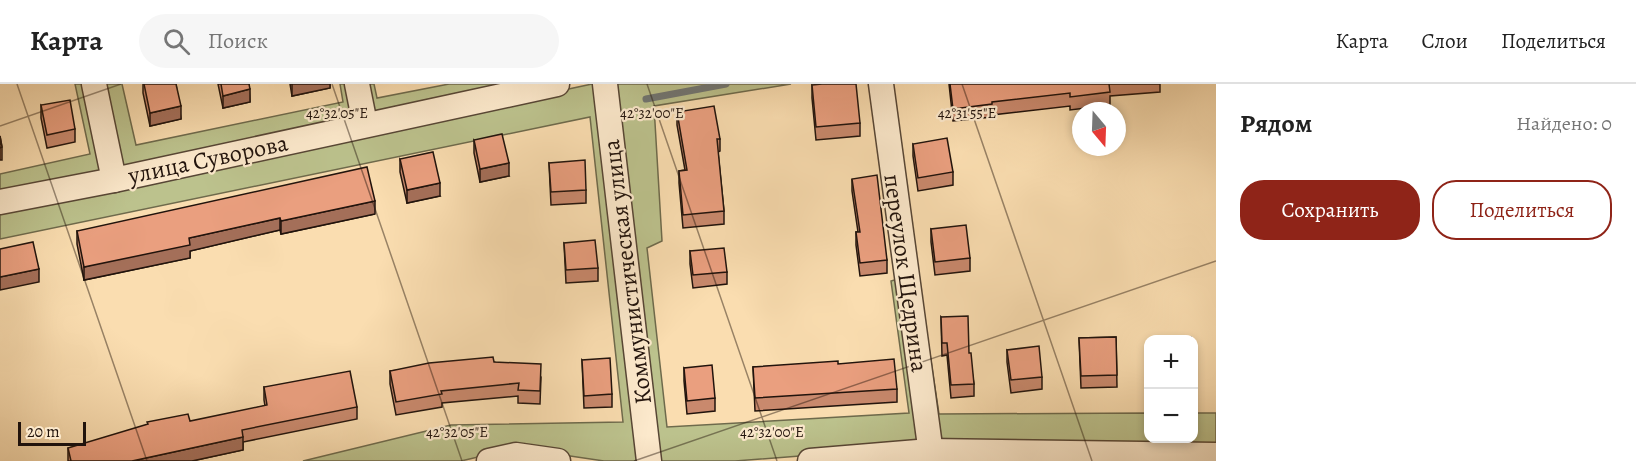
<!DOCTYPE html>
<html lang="ru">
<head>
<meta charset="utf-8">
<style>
	body { margin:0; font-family:Alegreya,serif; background:#f6f6f6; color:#222 }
	.controls { position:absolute; right:18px; bottom:18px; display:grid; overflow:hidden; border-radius:12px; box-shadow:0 3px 9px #0003 }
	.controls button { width:54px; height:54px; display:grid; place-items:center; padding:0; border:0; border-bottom:2px solid #e0e0e0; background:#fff; color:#222; font:30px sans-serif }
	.compass { position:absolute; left:1072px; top:18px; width:54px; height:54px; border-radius:50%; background:#fff; box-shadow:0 3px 9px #0003; rotate:161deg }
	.scale { position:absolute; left:18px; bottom:15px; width:68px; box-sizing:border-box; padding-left:6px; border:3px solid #21130c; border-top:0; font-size:16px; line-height:21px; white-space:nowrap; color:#21130c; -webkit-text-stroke:4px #fce9cc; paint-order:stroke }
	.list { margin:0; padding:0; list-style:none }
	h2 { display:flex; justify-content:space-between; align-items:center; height:78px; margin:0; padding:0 24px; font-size:26px }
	h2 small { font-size:20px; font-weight:400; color:#767676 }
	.actions { display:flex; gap:12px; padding:18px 24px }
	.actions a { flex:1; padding:14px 0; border:2px solid #8f2418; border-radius:24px; text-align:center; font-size:21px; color:#8f2418 }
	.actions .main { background:#8f2418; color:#fff }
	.icon { flex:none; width:33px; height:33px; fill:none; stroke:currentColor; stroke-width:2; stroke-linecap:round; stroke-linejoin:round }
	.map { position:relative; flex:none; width:1216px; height:377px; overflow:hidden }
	header { display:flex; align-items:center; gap:36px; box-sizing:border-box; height:84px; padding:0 30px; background:#fff; border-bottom:2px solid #e0e0e0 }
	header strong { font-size:28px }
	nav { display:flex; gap:33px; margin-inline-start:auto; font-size:21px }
	.search { width:420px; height:54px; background:#f6f6f6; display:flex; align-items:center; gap:15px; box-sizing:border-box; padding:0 21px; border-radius:33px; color:#767676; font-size:22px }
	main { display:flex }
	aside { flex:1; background:#fff }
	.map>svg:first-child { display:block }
	.green { fill:#bcc28d; stroke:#6e6a4c; stroke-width:1.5 }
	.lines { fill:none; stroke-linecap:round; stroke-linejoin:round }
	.stream { stroke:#707673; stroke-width:7 }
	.street-casing { stroke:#574635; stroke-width:27 }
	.street { stroke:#fce9cc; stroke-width:24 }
	.wall { fill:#c9896d; stroke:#21130c; stroke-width:1.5 }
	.shaded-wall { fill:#a46f59; stroke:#21130c; stroke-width:1.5 }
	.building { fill:#ea9f7f; stroke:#21130c; stroke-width:1.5 }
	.ticks { fill:none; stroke:#21130c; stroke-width:1.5; stroke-opacity:0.45 }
	.labels { text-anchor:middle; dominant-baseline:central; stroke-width:4.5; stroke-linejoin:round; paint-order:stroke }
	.street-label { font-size:24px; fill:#21130c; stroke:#fce9cc }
	.ticks-label { font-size:15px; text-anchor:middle; fill:#21130c; stroke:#fce9cc; stroke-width:4.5; stroke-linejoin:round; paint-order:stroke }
</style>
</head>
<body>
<header>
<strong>Карта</strong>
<div class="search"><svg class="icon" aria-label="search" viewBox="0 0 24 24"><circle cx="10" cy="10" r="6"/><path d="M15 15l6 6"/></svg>Поиск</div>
<nav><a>Карта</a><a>Слои</a><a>Поделиться</a></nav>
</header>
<main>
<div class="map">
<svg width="1216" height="377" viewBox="0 0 1216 377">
	<rect width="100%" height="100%" fill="#faddb0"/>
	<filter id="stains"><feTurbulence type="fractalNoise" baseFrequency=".00333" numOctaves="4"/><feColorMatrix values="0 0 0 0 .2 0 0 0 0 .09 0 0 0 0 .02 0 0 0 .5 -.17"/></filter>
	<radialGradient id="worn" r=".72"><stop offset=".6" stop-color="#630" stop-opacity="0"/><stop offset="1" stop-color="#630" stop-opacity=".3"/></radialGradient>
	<g class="green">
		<path d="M75 0H89L108 90 0 112V90L90 70Z"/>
		<path d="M99 0H122L136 61 343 18 340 0H353L360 35 117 88Z"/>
		<path d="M361 0H374L377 14 449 0H526L367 33Z"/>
		<path d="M592 0H599L644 377H604L516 364 461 377H303L451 341 623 338 590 33 0 155V126Z"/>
		<path d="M608 0H791L654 22 662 157 647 164 667 343 909 329 891 197 898 195 926 362 735 377H658Z"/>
		<path d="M889 0 939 330 1148 329V354H1194V329H1216V364L933 361Z"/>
	</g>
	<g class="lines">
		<path class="stream" d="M646 15 726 0"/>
		<defs>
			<g id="street">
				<path d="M94 0 114 96"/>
				<path d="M357 0 365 40"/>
				<path d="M605 0 649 377"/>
				<path d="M881 0 932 377"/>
				<path d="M0 118 114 96 557 0"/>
				<path d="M489 377 516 371 558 377"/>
				<path d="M810 377 930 367 1216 371"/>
			</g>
		</defs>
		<use href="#street" class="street-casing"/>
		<use href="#street" class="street"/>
	</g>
	<g class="wall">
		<path d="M143 0H176L181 35 150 42 143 9Z"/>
		<path d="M218 0H249L250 18 223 24Z"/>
		<path d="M290 0H330V4L292 12Z"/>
		<path d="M949 0H1160V8L1110 12V21L1070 26V22L992 31V33L953 37Z"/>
		<path d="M812 1 860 39V52L816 56 812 14Z"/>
		<path d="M41 21 75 45V58L47 64 41 34Z"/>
		<path d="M677 28 720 55V67L718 68 724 127V140L683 144 679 99V87L685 86 677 41Z"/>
		<path d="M0 52 2 63V76H0Z"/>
		<path d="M474 56 509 92 480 98 474 69Z"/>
		<path d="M913 60 953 88V101L918 107 913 72Z"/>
		<path d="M400 75 440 112 407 119 400 88Z"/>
		<path d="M549 79 586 106V119L551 121Z"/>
		<path d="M852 95 887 176V189L860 192 856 161V148H858L852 107Z"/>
		<path d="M375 130 281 150 280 146 190 167V174L84 196 77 160V147Z"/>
		<path d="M931 145 970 174V187L935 191 931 158Z"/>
		<path d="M564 159 598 184V197L566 199Z"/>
		<path d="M690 167 727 188V200L693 204 690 180Z"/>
		<path d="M941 233 969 269 974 300V312L951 314 947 271 942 272Z"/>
		<path d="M1116 253 1117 303 1081 304 1079 254Z"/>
		<path d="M1007 266 1042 293V305L1011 309 1007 278Z"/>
		<path d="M582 276 612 310V323L584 324Z"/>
		<path d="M1194 276 1195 294V307H1194Z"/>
		<path d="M494 278 541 293 540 320 518 319V312L442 319V323L396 331 390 300V287Z"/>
		<path d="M838 280 897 305V318L755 327 753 283Z"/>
		<path d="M684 284 715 314V327L687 330 684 297Z"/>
		<path d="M264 303 357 323V335L243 358V366L192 377H68V364L265 322 264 316Z"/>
	</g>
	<g class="shaded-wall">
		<path d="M292 0H330V4L292 12Z"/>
		<path d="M250 5V18L223 24V12Z"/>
		<path d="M181 22V35L150 42V29Z"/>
		<path d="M509 79V92L480 98V85Z"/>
		<path d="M440 99V112L407 119V106Z"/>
		<path d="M375 117V130L281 150V137Z"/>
		<path d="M280 134V146L190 167V174L84 196V183L189 154Z"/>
		<path d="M39 185V198L0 206V193Z"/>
		<path d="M243 353V366L192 377H132Z"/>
	</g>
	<g class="building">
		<path d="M144 0H176L181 22 150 29Z"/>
		<path d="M221 0H249L250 5 223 12Z"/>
		<path d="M822 0H856L860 39 816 43 812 1Z"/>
		<path d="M950 0H1109L1110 8 1070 13V9L992 18V20L953 25Z"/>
		<path d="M70 16 75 45 47 51 41 21Z"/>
		<path d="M714 22 720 55H717L724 127 683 131 679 87 687 86 677 28Z"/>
		<path d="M502 50 509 79 480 85 474 56Z"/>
		<path d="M0 52 2 63 0 64Z"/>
		<path d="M947 54 953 88 918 94 913 60Z"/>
		<path d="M433 68 440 99 407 106 400 75Z"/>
		<path d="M585 76 586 106 551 108 549 79Z"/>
		<path d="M367 83 375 117 281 137 280 134 189 154 190 161 84 183 77 147Z"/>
		<path d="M877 91 887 176 860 179 856 148H860L852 95Z"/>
		<path d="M966 141 970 174 935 178 931 145Z"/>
		<path d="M595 156 598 184 566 186 564 159Z"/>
		<path d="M33 158 39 185 0 193V165Z"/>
		<path d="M724 164 727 188 693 191 690 167Z"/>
		<path d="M968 232 969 269H971L974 300 951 301 947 259H942L941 233Z"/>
		<path d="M1116 253 1117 291 1081 292 1079 254Z"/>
		<path d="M1191 253 1192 255H1160Z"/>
		<path d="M1039 262 1042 293 1011 296 1007 266Z"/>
		<path d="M493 273 494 278 541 280 540 307 518 306 519 299 441 307 442 310 396 318 390 287 429 279Z"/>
		<path d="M610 274 612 310 584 312 582 276Z"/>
		<path d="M894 275 897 305 755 314 753 283 838 277V280Z"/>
		<path d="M1194 276 1195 294H1194Z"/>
		<path d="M712 281 715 314 687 317 684 284Z"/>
		<path d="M350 287 357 323 242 346 243 353 132 377H71L68 364 148 340 147 338 188 330 190 337 267 321 264 303Z"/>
	</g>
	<path class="ticks" d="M17 0 147 377M332 0 462 377M647 0 777 377M962 0 1092 377M0 42 121 0M634 377 1216 177"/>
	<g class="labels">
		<g class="street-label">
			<text transform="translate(208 75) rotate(-12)">улица Суворова</text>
			<text transform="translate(627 188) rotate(-97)">Коммунистическая улица</text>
			<text transform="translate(906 189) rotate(82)">переулок Щедрина</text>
		</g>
	</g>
	<g class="ticks-label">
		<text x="337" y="34">42°32'05"E</text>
		<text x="652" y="34">42°32'00"E</text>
		<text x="967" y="34">42°31'55"E</text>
		<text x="457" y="353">42°32'05"E</text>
		<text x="772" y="353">42°32'00"E</text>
	</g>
	<rect width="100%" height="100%" filter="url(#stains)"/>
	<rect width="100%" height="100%" fill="url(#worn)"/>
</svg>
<div class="controls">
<button>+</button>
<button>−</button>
</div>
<svg class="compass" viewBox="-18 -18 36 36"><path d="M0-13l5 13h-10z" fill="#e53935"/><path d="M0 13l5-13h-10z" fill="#767676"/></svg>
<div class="scale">20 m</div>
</div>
<aside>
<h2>Рядом<small>Найдено: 0</small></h2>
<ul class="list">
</ul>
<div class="actions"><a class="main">Сохранить</a><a>Поделиться</a></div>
</aside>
</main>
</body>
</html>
